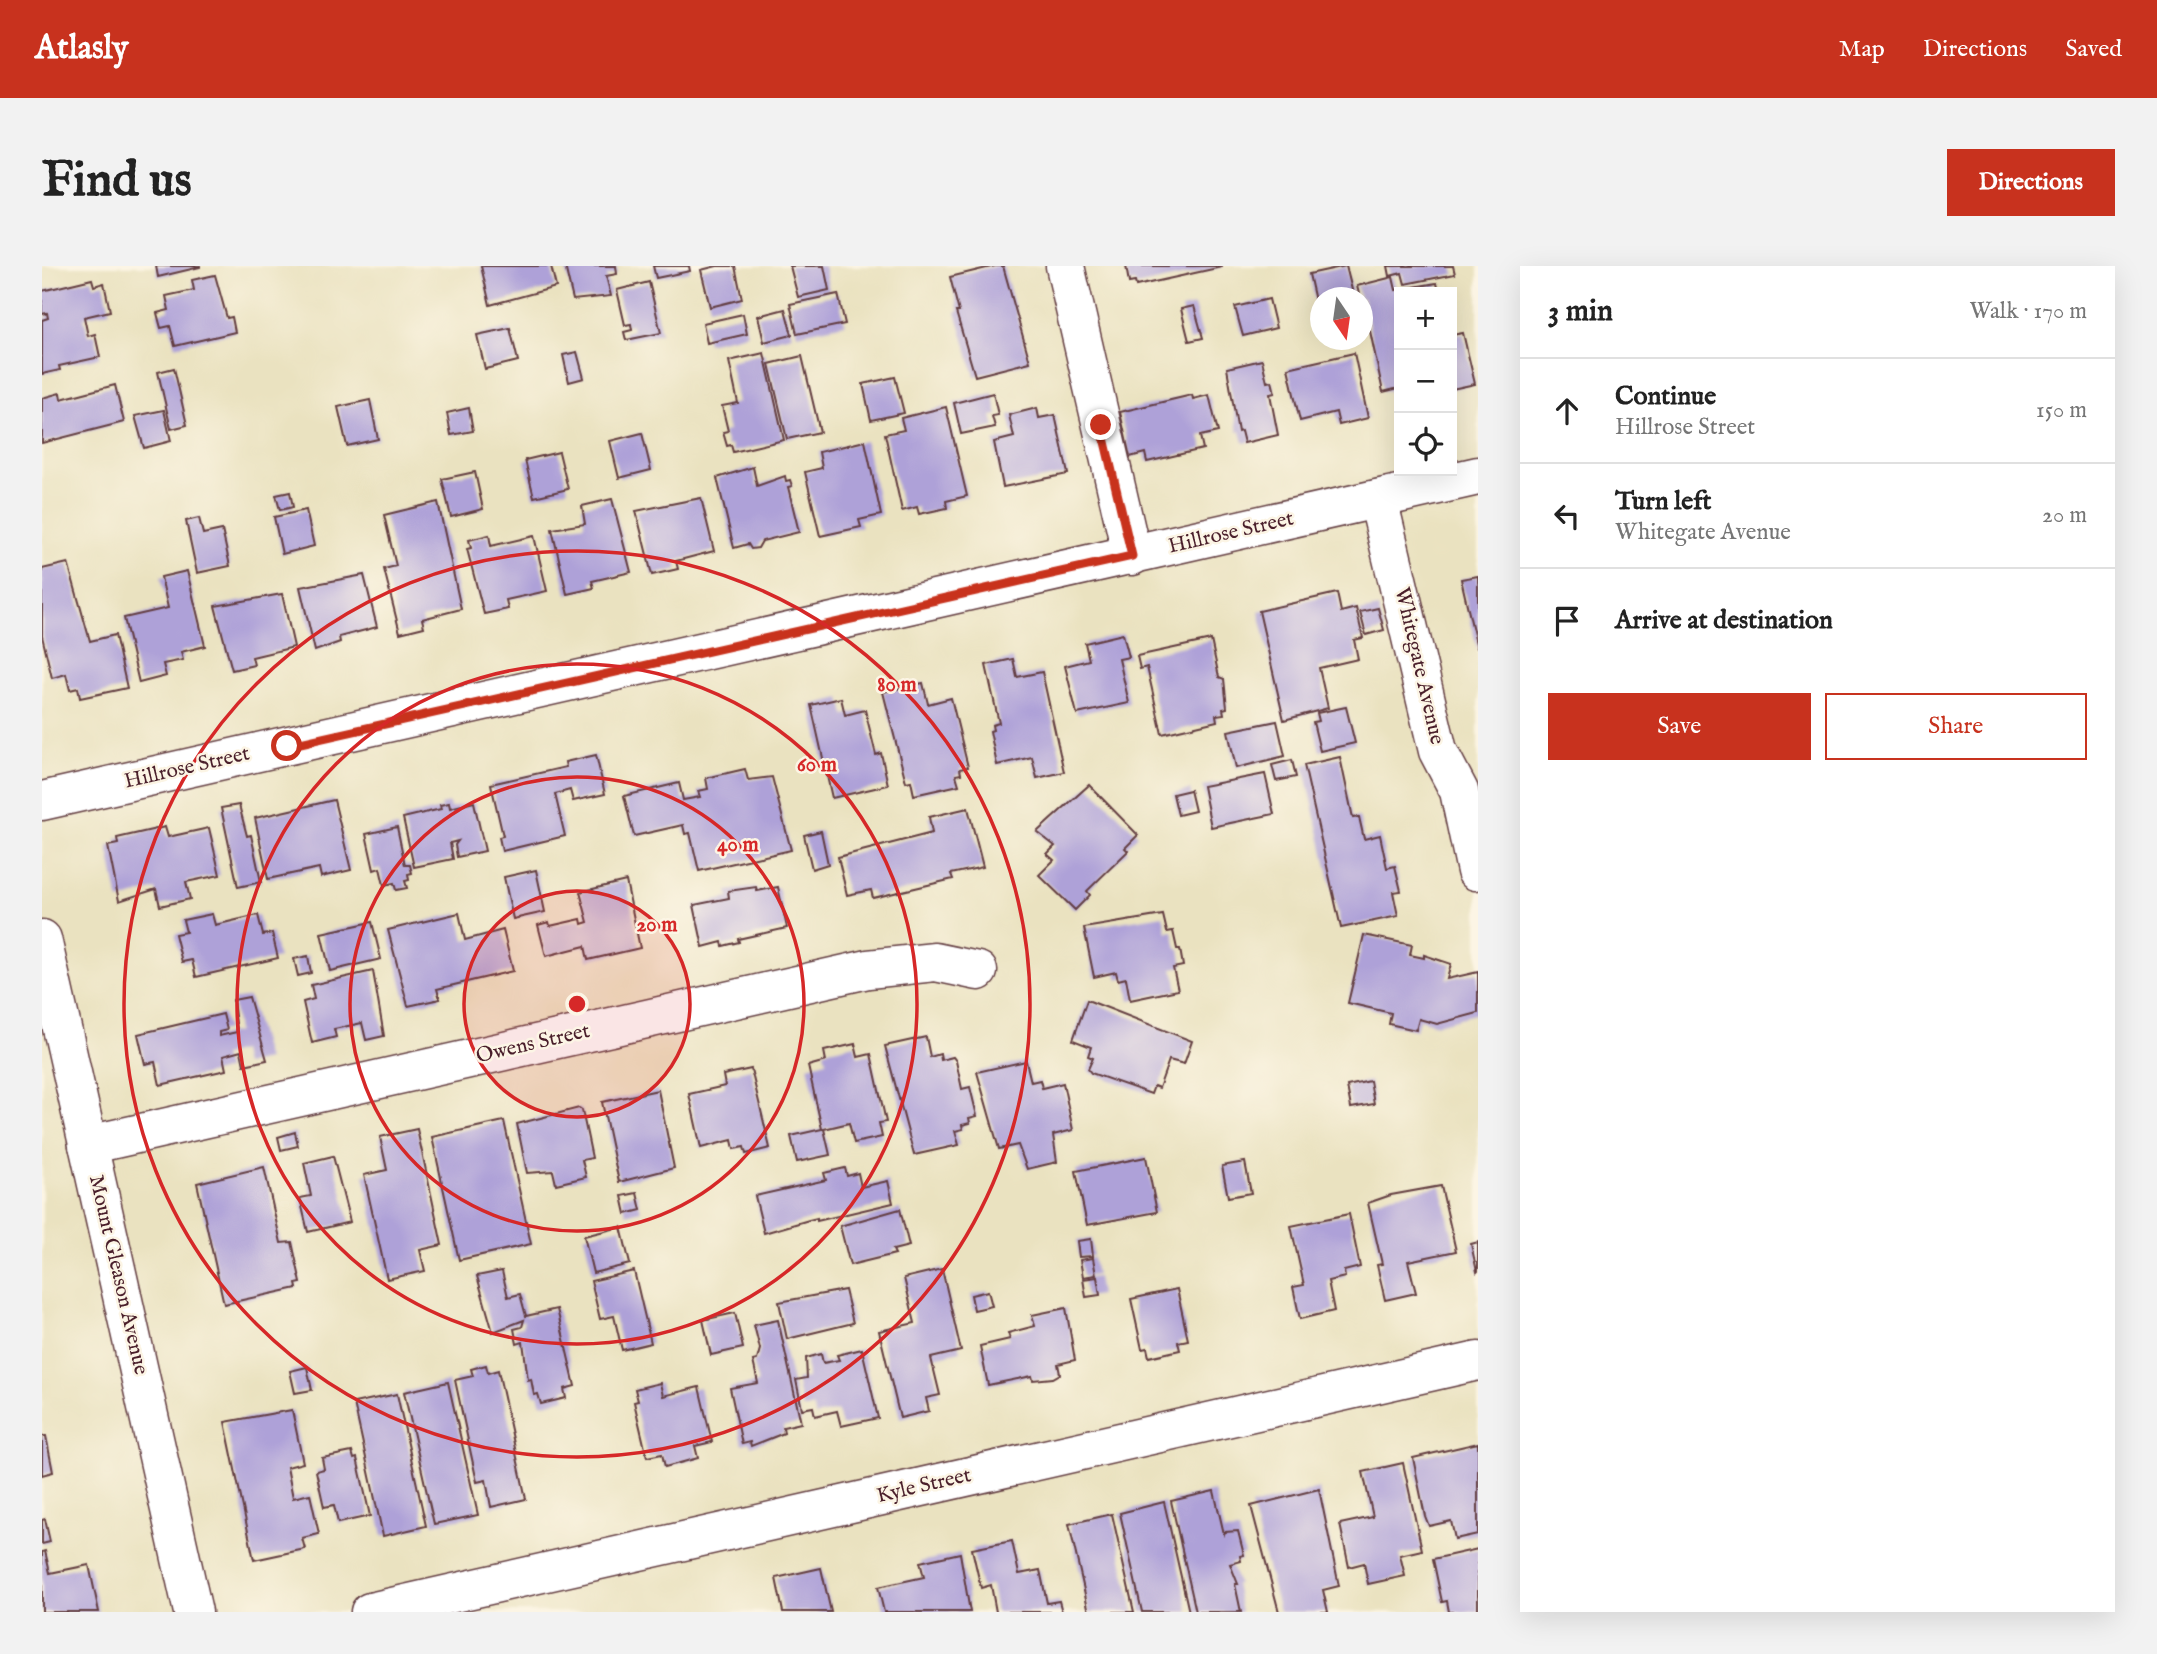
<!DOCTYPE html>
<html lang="en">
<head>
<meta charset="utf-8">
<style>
	body { margin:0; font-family:"IM FELL English",serif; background:#f2f2f2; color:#222 }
	.controls { position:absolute; right:21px; top:21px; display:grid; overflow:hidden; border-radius:0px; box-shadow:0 7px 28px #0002 }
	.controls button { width:63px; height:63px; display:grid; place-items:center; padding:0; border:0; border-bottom:2px solid #e0e0e0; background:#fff; color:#222; font:35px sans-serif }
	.compass { position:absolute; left:1268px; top:21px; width:63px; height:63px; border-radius:50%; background:#fff; box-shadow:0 7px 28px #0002; rotate:167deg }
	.stop { position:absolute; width:21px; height:21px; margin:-16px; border:5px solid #c8321e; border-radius:50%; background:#fff }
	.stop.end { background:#c8321e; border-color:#fff; box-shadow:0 2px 7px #0008 }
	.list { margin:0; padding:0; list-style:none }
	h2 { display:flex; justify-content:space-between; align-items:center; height:91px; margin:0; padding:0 28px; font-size:30px }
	h2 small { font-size:23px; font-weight:400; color:#767676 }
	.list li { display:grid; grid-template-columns:46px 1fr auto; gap:21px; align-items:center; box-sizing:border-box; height:105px; padding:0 28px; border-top:2px solid #e0e0e0 }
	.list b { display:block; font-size:26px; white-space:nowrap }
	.list p { margin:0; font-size:23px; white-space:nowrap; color:#767676 }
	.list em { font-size:23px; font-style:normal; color:#767676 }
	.actions { display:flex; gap:14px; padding:21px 28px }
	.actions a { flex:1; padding:16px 0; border:2px solid #c8321e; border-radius:0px; text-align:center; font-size:24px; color:#c8321e }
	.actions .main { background:#c8321e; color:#fff }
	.icon { flex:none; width:38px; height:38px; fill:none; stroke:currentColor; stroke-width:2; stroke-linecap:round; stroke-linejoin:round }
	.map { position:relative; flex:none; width:1436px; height:1346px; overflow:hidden; border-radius:0px }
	header { display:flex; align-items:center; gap:42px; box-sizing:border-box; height:98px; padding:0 35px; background:#c8321e; color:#fff }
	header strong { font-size:33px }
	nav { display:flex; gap:38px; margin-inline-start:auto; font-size:24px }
	.intro { display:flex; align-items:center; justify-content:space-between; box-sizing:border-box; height:168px; padding:0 42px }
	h1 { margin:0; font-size:49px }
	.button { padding:18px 32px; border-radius:0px; background:#c8321e; color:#fff; font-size:24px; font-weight:700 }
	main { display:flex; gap:42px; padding:0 42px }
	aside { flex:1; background:#fff; border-radius:0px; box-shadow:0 7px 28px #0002 }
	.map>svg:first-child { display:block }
	.building { fill:#aea1d8 }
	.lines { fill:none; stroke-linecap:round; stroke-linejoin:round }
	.street-casing { stroke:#623c41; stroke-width:41 }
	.secondary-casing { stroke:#623c41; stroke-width:41 }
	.street { stroke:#fff; stroke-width:38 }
	.secondary { stroke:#fff; stroke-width:38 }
	.route { stroke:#c8321e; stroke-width:9 }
	.ring { fill:none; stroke:#d62828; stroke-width:3.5 }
	.labels { text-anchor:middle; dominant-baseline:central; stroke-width:5; stroke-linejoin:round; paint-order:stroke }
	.street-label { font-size:21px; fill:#4a1f2b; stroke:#fcf5e5 }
	.centre { fill:#d62828; stroke:#fcf5e5; stroke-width:3.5 }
	.ring-label { font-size:21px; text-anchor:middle; font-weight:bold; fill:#d62828; stroke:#fcf5e5; stroke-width:5; stroke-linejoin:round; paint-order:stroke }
</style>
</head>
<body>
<header>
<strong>Atlasly</strong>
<nav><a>Map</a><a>Directions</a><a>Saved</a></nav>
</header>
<div class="intro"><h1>Find us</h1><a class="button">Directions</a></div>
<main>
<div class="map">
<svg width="1436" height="1346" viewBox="0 0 1436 1346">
	<rect width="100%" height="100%" fill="#fcf5e5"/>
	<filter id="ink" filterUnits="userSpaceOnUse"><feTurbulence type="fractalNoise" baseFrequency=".0143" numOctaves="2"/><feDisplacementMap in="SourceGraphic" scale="14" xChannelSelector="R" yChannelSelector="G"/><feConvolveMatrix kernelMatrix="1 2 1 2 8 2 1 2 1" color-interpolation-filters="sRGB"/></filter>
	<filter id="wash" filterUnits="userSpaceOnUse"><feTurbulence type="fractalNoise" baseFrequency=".00686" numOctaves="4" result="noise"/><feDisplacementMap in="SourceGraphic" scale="28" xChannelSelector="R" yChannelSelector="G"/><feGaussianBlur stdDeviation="1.57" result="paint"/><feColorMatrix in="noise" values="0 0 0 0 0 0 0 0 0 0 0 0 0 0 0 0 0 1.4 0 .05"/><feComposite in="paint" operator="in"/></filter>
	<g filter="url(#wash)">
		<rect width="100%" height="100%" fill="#eae2c0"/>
		<g id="blocks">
			<g class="building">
				<path d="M114 0H158V1L116 11Z"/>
				<path d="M439 0H509L514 21 448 39Z"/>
				<path d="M523 0H574L575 8 564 10 569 30 531 34Z"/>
				<path d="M611 0H647L648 5 614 12Z"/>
				<path d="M675 0H693L700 33 668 41 659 4Z"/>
				<path d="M748 0H782L787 24 756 31Z"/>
				<path d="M953 0H961L988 96 933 110 914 46H917L908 11Z"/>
				<path d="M1084 0H1180V1L1094 20 1093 16 1087 17Z"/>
				<path d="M1304 0 1312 32H1279V44H1275L1267 8Z"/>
				<path d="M1346 0H1411L1413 8 1363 18 1360 7 1348 10Z"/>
				<path d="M173 9 185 52 190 51 193 66 133 80 128 60 119 62 115 47 127 44 124 30 152 24 150 14Z"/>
				<path d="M1351 11 1354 24 1395 17 1397 26H1357V122L1341 126 1321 32H1318L1315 20Z"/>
				<path d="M50 13 52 20 62 17 68 45 42 51 46 70 53 68 58 91 17 100 18 104 0 108V54L6 52 5 47 0 48V25Z"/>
				<path d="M607 16 619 67 584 74 582 66 590 64 589 58 583 59 575 24Z"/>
				<path d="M796 28 803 58 755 68 748 38Z"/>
				<path d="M1227 33 1234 62 1201 70 1193 41Z"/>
				<path d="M1152 40 1161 72 1147 75 1139 43Z"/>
				<path d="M743 43 750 69 722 76 716 50Z"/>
				<path d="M701 48 705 68 665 77 661 57Z"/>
				<path d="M468 62 476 95 443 103 435 69Z"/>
				<path d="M1421 67 1433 118 1410 123V69Z"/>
				<path d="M535 86 542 112 527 116 521 89Z"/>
				<path d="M722 87 742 174 691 186 689 179 685 180 681 166 686 165 680 140 696 137 687 95Z"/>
				<path d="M1312 87 1326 152 1297 159 1294 146 1258 155 1246 102Z"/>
				<path d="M760 90 778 166 745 173 727 98Z"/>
				<path d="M1220 94 1225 116 1230 115 1233 127 1228 128 1236 169 1202 177 1199 165 1196 166 1185 102Z"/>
				<path d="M132 102 145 159 129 163 116 106Z"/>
				<path d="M853 111 862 147 829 154 821 118Z"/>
				<path d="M73 119 82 156 0 177V132L18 127 19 133Z"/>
				<path d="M951 127 956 149 950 150 953 161 919 168 912 137Z"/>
				<path d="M1150 129 1151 133 1167 129 1176 166 1158 170 1161 183 1105 196 1103 187 1088 191 1078 146Z"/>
				<path d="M328 134 336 173 305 180 296 141Z"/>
				<path d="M904 141 925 230 904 235 905 242 877 248 875 241 860 245 843 168 862 164 859 152Z"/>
				<path d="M427 142 431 165 409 169 405 147Z"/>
				<path d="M995 142 997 152 1013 149 1026 208 961 221 952 176 972 171 967 149Z"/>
				<path d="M122 144 129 175 102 182 93 150Z"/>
				<path d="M600 167 609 204 577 212 568 175Z"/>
				<path d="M823 175 839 249 817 254 819 261 778 270 763 206 780 202 777 186Z"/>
				<path d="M517 186 526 223 492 231 483 194Z"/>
				<path d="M711 201 715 220 743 210 744 215 748 214 750 220 746 221 757 266 720 275 716 282 709 283 706 278 692 282 675 212Z"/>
				<path d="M433 206 441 243 409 251 400 213Z"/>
				<path d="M248 226 251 241 238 244 234 229Z"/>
				<path d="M659 232 672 285 634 295 636 303 610 309 594 245Z"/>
				<path d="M570 233 589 306 550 315 552 322 525 328 510 263 543 258 540 240Z"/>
				<path d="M396 236 419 343 380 353 382 361 358 367 342 303 354 300 342 249Z"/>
				<path d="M264 244 272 280 240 288 232 251Z"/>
				<path d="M157 252 161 268 180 264 188 300 155 307 144 255Z"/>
				<path d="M447 269 449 280 492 270 505 325 464 334 466 343 442 348 425 283 429 282 427 274Z"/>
				<path d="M26 297 48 375 73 369 85 422 38 432 36 422 28 424 24 408 10 412 0 370V303Z"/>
				<path d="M145 305 163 380 139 386 141 394 121 398 124 410 97 417 82 352 126 342 119 311Z"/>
				<path d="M322 309 335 361 297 371 298 376 273 385 258 321Z"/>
				<path d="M1436 310V382H1435L1419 313Z"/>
				<path d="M1295 327 1299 346 1314 342 1321 372 1312 374 1316 393 1277 402 1286 442 1242 454 1217 345Z"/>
				<path d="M240 328 252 381 210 391 212 399 190 404 173 340Z"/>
				<path d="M1336 342 1342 364 1324 369 1318 346Z"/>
				<path d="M1081 368 1087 391 1077 393 1087 437 1035 448 1023 400 1047 394 1043 377Z"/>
				<path d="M1169 374 1177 411 1182 413 1185 442 1181 443 1182 448 1174 449 1175 455 1120 468 1105 401 1098 403 1095 390Z"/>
				<path d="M971 393 975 411 1000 406 1022 506 995 512 990 491 955 499 948 465 951 464 950 459 957 457 944 399Z"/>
				<path d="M881 417 886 438 909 432 926 501 918 503 919 508 914 509 917 519 872 529 869 515 864 516 841 426Z"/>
				<path d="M799 432 803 449 823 444 834 489 839 487 846 519 790 532 769 439Z"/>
				<path d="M1304 441 1313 477 1278 485 1271 456 1277 455 1275 447Z"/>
				<path d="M1235 455 1243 490 1194 502 1186 465Z"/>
				<path d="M554 489 563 528 531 535 528 524 513 528 523 570 460 585 457 571 461 570 449 518 524 501 523 496Z"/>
				<path d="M1298 491 1311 552 1317 551 1322 573 1338 569 1345 602 1353 600 1359 625 1351 626 1356 650 1299 662 1262 499Z"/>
				<path d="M1250 494 1254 511 1234 515 1230 499Z"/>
				<path d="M703 503 706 514 730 511 749 584 657 605 648 567 643 568 641 559 592 570 582 530 637 517 641 534 658 531 656 525 666 523 664 512Z"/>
				<path d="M1223 508 1232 548 1169 561 1161 520Z"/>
				<path d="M1047 519 1096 569 1083 582 1086 585 1045 625 1048 629 1033 644 997 609 1012 594 1005 588 1013 580 995 566Z"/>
				<path d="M1148 524 1153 545 1136 549 1131 528Z"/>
				<path d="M292 534 309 604 279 611 277 602 226 613 213 552Z"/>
				<path d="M432 536 443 585 415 591 413 579 416 575 408 577 411 593 372 601 361 552 399 543 398 539 407 537 408 542Z"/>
				<path d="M197 539 205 570 209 569 219 616 196 621 179 542Z"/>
				<path d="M926 542 941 601 909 608 911 613 831 632 829 624 805 629 796 591 890 567 887 551Z"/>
				<path d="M123 561 126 571 167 562 178 609 144 616 148 633 118 640 114 623 77 635 66 580 76 578 75 572Z"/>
				<path d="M355 561 363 599H368L370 607 366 608 367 614 363 615 365 622 354 624 352 617 342 619 338 602 332 604 324 568Z"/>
				<path d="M779 565 786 598 770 603 762 569Z"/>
				<path d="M494 604 503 646 471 653 462 611Z"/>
				<path d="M584 615 598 682 546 694 543 680 504 690 496 659 507 656 508 660 539 653 540 658 546 656 538 626Z"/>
				<path d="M714 621 715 625 736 621 745 662 696 673 697 676 681 680 680 676 661 681 652 639 687 632 686 625Z"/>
				<path d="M417 647 423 674 461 664 471 705 395 723 398 733 366 740 346 664Z"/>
				<path d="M170 648 173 659 216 649 221 669 230 667 236 692 154 711 150 694 140 696 133 668 144 666 141 654Z"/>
				<path d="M1121 649 1125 666 1131 665 1135 683H1138L1141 700 1131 702 1136 724 1088 734 1084 712 1076 714 1074 706 1052 711 1042 662Z"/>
				<path d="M330 656 339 693 288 705 279 667Z"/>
				<path d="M1322 669 1370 679 1368 689 1382 692V689L1409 698 1405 713 1436 706V747L1395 758 1377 753 1374 764 1347 758 1349 747 1306 737Z"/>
				<path d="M266 690 269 707 256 710 252 693Z"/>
				<path d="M331 705 342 770 324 774 320 757 292 763 294 771 270 777 261 736 272 733 269 719Z"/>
				<path d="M207 731 225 794 202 799 199 785 181 790 184 804 118 819 113 796 103 798 96 768 181 748 185 764 177 766V770L195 766 191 734Z"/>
				<path d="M1045 734 1150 775 1142 798 1127 794 1117 822 1112 820 1109 828 1049 807 1046 803 1051 792 1046 790 1049 781 1031 774Z"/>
				<path d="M884 771 888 791 898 788 899 794 911 791 914 795 920 823 928 821 935 850 927 852 928 857 920 859 921 863 913 865 917 879 872 889 843 780Z"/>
				<path d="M813 778 816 791 829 788 844 856 837 857 840 871 812 877 807 857 782 863 788 889 755 896 749 870 780 863 766 800 784 795 782 785Z"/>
				<path d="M984 795 989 816 998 814 1000 822 1021 817 1031 864 1011 869 1015 896 985 903 976 879 957 883 935 806Z"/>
				<path d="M709 803 728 882 704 888 702 881 692 883 690 874 659 882 647 828 683 820 681 809Z"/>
				<path d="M1328 815 1332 838 1309 842 1305 820Z"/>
				<path d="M616 824 632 902 577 916 560 836Z"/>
				<path d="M537 842 540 844 550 892 540 894 544 911 514 918 511 905 485 907 475 858Z"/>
				<path d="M462 855 489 978 417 994 390 871Z"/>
				<path d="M375 863 400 979 378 984 383 1005 345 1013 322 909 345 904 338 871Z"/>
				<path d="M253 866 256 880 239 884 236 871Z"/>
				<path d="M291 890 308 956 266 966 258 932 269 930 262 897Z"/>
				<path d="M1104 891 1115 946 1045 959 1034 905Z"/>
				<path d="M1203 896 1209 927 1186 931 1180 900Z"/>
				<path d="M222 901 239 977 250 976 259 1017 254 1018 255 1022 182 1038 155 917Z"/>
				<path d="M803 902 805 910 816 907 819 921 846 915 851 937 775 955V952L767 954 722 967 713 930 784 914 782 907Z"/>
				<path d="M1399 920 1414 985 1366 995 1374 1027 1343 1034 1335 999 1340 998 1326 937 1349 929Z"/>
				<path d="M595 927 599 944 584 948 580 930Z"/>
				<path d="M858 943 867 980 851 984 853 988 808 999 798 960Z"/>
				<path d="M1307 948 1318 1001 1302 1005 1303 1011 1286 1015 1292 1045 1258 1053 1251 1021 1262 1019 1249 960Z"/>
				<path d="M579 961 588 998 551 1007 542 970Z"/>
				<path d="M1049 973 1051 990 1037 991 1035 975Z"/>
				<path d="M1436 976V1005L1435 1006 1429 978Z"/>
				<path d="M1051 992 1054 1009 1041 1011 1038 994Z"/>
				<path d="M900 1003 919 1085 889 1092 898 1129 884 1132 887 1145 858 1152 837 1065 873 1057 862 1012Z"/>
				<path d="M460 1005 466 1031 478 1028 484 1050 515 1043 533 1120 522 1123 524 1132 499 1138 496 1128 492 1129 489 1113 486 1114 481 1076 475 1078 472 1063 480 1061 482 1054 451 1066 435 1010Z"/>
				<path d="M592 1005 609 1077 580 1084 572 1050 558 1053 549 1015Z"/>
				<path d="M1055 1011 1058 1029 1044 1031 1041 1013Z"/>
				<path d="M1135 1023 1146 1074 1136 1076 1138 1084 1107 1091 1105 1082 1100 1083 1089 1033Z"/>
				<path d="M803 1024 811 1057 745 1073 737 1036Z"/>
				<path d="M946 1025 950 1040 932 1044 929 1029Z"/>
				<path d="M1024 1042 1033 1094 1016 1098 1018 1108 1011 1112 991 1114 990 1110 946 1119 938 1080 968 1073 966 1067 993 1060 990 1049Z"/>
				<path d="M693 1047 701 1082 669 1089 661 1054Z"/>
				<path d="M736 1054 759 1157 741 1161 742 1167 709 1180 708 1176 700 1178 688 1122 716 1117 711 1095 715 1094 718 1083 712 1059Z"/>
				<path d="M820 1083 836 1152 799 1160 795 1145 773 1150 771 1141 760 1143 754 1114 765 1112 764 1092 779 1088 781 1097 797 1094 795 1089Z"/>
				<path d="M444 1099 446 1107 456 1104 484 1233 449 1241 444 1214 435 1216 413 1114 431 1110 429 1103Z"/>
				<path d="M265 1101 270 1124 253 1127 248 1105Z"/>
				<path d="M406 1116 436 1249 392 1258 362 1126Z"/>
				<path d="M618 1117 621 1130 657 1121 670 1176 653 1180 656 1192 623 1201 620 1188 605 1191 592 1136 596 1135 593 1123Z"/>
				<path d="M355 1128 384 1260 341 1270 312 1137Z"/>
				<path d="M250 1144 261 1197 245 1201 251 1232 268 1228 277 1268 260 1272 263 1283 212 1294 183 1156Z"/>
				<path d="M0 1170H4L11 1206 0 1209Z"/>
				<path d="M1436 1177V1268L1413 1273 1409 1255 1387 1260 1383 1250 1371 1192Z"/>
				<path d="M310 1186 312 1193 315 1192 328 1250 296 1257 292 1239 282 1241 274 1205 282 1203 280 1192Z"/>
				<path d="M1361 1197 1380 1284 1358 1289 1363 1310 1326 1318 1322 1297 1307 1301 1298 1258 1331 1251 1321 1206Z"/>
				<path d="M1277 1223 1297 1320 1281 1324 1286 1346H1237L1209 1240Z"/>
				<path d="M1172 1225 1182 1268 1183 1266 1196 1265 1202 1289 1198 1290 1199 1295 1188 1298 1196 1318H1193L1199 1346H1154L1129 1235Z"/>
				<path d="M1122 1236 1147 1346H1100L1078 1247Z"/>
				<path d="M1070 1248 1092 1346H1047L1027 1258Z"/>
				<path d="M3 1253 8 1276 0 1278V1254Z"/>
				<path d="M970 1275 977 1308 998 1304 1005 1337 1017 1335 1020 1346H954L949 1319 939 1322 930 1283Z"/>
				<path d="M1436 1283V1346H1407L1405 1335 1400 1336 1391 1293Z"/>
				<path d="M3 1285 8 1307 47 1299 57 1346H0V1286Z"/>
				<path d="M918 1287 928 1346H842L836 1321 882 1311 878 1296Z"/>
				<path d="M779 1302 789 1346H741L734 1312Z"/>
			</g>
		</g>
	</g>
	<g filter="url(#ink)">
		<use href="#blocks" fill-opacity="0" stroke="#623c41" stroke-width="2"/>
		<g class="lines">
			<defs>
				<g id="street">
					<path d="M1023 0 1090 290"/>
					<path d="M1336 233 1396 485 1417 525 1434 605"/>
					<path d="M46 879 826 703 893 696 936 705"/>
					<path d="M328 1346 1436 1095"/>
				</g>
				<g id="secondary">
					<path d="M0 535 1436 210"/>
					<path d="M0 673 151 1346"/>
				</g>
			</defs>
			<use href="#street" class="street-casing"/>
			<use href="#secondary" class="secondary-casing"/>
			<use href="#street" class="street"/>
			<use href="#secondary" class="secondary"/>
		</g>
	</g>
	<g class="lines" filter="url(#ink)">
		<path class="route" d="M245 480 1090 290 1059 159"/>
	</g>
	<circle cx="535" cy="738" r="113" fill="#d62828" fill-opacity=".12"/>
	<g class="ring">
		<circle cx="535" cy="738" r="113"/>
		<circle cx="535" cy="738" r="227"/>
		<circle cx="535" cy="738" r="340"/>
		<circle cx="535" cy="738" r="453"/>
	</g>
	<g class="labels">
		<g class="street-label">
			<text transform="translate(1189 267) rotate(-13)">Hillrose Street</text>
			<text transform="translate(1377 400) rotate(77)">Whitegate Avenue</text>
			<text transform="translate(145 502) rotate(-13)">Hillrose Street</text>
			<text transform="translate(491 778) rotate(-13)">Owens Street</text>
			<text transform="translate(76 1009) rotate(77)">Mount Gleason Avenue</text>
			<text transform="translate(882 1220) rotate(-13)">Kyle Street</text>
		</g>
	</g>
	<circle cx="535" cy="738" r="10" class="centre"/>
	<g class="ring-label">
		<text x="855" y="425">80 m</text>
		<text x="775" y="505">60 m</text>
		<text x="696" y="585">40 m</text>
		<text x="615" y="665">20 m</text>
	</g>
</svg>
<div class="controls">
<button>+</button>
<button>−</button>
<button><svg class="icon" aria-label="locate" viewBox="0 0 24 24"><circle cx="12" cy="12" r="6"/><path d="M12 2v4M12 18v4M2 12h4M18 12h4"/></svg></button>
</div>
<svg class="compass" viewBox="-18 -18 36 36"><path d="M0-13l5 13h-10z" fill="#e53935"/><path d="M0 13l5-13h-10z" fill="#767676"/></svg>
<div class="stop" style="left:245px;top:480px"></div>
<div class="stop end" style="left:1059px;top:159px"></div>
</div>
<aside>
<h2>3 min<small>Walk · 170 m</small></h2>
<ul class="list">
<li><svg class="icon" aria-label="ahead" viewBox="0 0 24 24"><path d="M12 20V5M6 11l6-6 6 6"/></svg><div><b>Continue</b><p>Hillrose Street</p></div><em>150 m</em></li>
<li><svg class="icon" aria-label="left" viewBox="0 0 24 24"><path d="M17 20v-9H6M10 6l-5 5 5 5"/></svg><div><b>Turn left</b><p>Whitegate Avenue</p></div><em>20 m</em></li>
<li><svg class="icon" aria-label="arrive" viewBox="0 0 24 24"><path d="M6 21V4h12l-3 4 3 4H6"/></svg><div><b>Arrive at destination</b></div></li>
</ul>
<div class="actions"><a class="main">Save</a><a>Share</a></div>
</aside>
</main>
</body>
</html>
